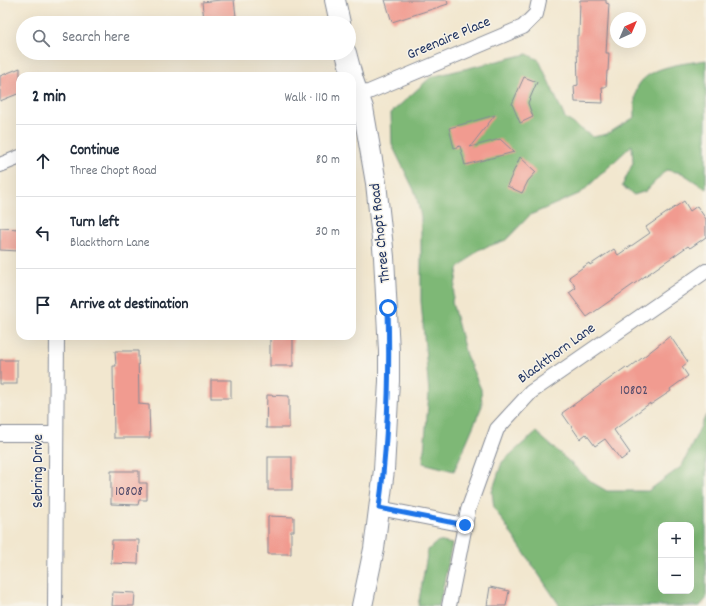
<!DOCTYPE html>
<html lang="en">
<head>
<meta charset="utf-8">
<style>
	body { margin:0; font-family:Dekko,sans-serif; background:#f6f6f7; color:#1f2937 }
	.controls { position:absolute; right:12px; bottom:12px; display:grid; overflow:hidden; border-radius:8px; box-shadow:0 4px 16px #0002 }
	.controls button { width:36px; height:36px; display:grid; place-items:center; padding:0; border:0; border-bottom:1px solid #e0e1e3; background:#fff; color:#1f2937; font:20px sans-serif }
	.compass { position:absolute; left:610px; top:12px; width:36px; height:36px; border-radius:50%; background:#fff; box-shadow:0 4px 16px #0002; rotate:44deg }
	.stop { position:absolute; width:12px; height:12px; margin:-9px; border:3px solid #1a73e8; border-radius:50%; background:#fff }
	.stop.end { background:#1a73e8; border-color:#fff; box-shadow:0 1px 4px #0008 }
	.list { margin:0; padding:0; list-style:none }
	h2 { display:flex; justify-content:space-between; align-items:center; height:52px; margin:0; padding:0 16px; font-size:17px }
	h2 small { font-size:13px; font-weight:400; color:#747a83 }
	.list li { display:grid; grid-template-columns:26px 1fr auto; gap:12px; align-items:center; box-sizing:border-box; height:72px; padding:0 16px; border-top:1px solid #e0e1e3 }
	.list b { display:block; font-size:15px; white-space:nowrap }
	.list p { margin:0; font-size:13px; white-space:nowrap; color:#747a83 }
	.list em { font-size:13px; font-style:normal; color:#747a83 }
	.icon { flex:none; width:22px; height:22px; fill:none; stroke:currentColor; stroke-width:2; stroke-linecap:round; stroke-linejoin:round }
	.map { position:relative; flex:none; width:706px; height:606px; overflow:hidden }
	.search { position:absolute; background:#fff; box-shadow:0 4px 16px #0002; left:16px; top:16px; width:340px; height:44px; display:flex; align-items:center; gap:10px; box-sizing:border-box; padding:0 14px; border-radius:22px; color:#747a83; font-size:15px }
	.panel { position:absolute; background:#fff; box-shadow:0 4px 16px #0002; left:16px; top:72px; width:340px; height:268px; border-radius:12px }
	.map>svg:first-child { display:block }
	.forest { fill:#7eb876; stroke:#4c746a; fill-rule:evenodd }
	.building { fill:#f19b90 }
	.lines { fill:none; stroke-linecap:round; stroke-linejoin:round }
	.street-casing { stroke:#868b96; stroke-width:16 }
	.secondary-casing { stroke:#868b96; stroke-width:22 }
	.street { stroke:#fff; stroke-width:14 }
	.secondary { stroke:#fff; stroke-width:20 }
	.route { stroke:#1a73e8; stroke-width:5 }
	.labels { text-anchor:middle; dominant-baseline:central; stroke-width:3; stroke-linejoin:round; paint-order:stroke }
	.number-label { font-size:13px; fill:#504a6a }
	.street-label { font-size:15px; fill:#1b2f5e; stroke:#f7f3e8 }
</style>
</head>
<body>
<div class="map">
<svg width="706" height="606" viewBox="0 0 706 606">
	<rect width="100%" height="100%" fill="#f7f3e8"/>
	<filter id="ink" filterUnits="userSpaceOnUse"><feTurbulence type="fractalNoise" baseFrequency=".025" numOctaves="2"/><feDisplacementMap in="SourceGraphic" scale="8" xChannelSelector="R" yChannelSelector="G"/><feConvolveMatrix kernelMatrix="1 2 1 2 8 2 1 2 1" color-interpolation-filters="sRGB"/></filter>
	<filter id="wash" filterUnits="userSpaceOnUse"><feTurbulence type="fractalNoise" baseFrequency=".012" numOctaves="4" result="noise"/><feDisplacementMap in="SourceGraphic" scale="16" xChannelSelector="R" yChannelSelector="G"/><feGaussianBlur stdDeviation="0.9" result="paint"/><feColorMatrix in="noise" values="0 0 0 0 0 0 0 0 0 0 0 0 0 0 0 0 0 1.4 0 .05"/><feComposite in="paint" operator="in"/></filter>
	<g filter="url(#wash)">
		<rect width="100%" height="100%" fill="#f2e7cf"/>
		<g class="forest">
			<path d="M527 54 539 60 565 118 593 137 607 134 635 117C635 108 634 93 638 86 650 65 685 64 706 60V189L682 173 666 170 646 191 634 195 622 186 633 163 632 145 581 193 530 215 506 240 478 250 458 269 452 302 466 355 481 389 482 406 454 471 423 463 429 393 421 301V217L416 194 392 145 391 113 431 77Z"/>
			<path d="M706 415V599L700 606H560L494 508 492 492 502 462 536 432 593 483 607 491H648L682 466ZM661 525H691V591H661Z"/>
			<path d="M438 541 452 544 439 606H418L428 550Z"/>
		</g>
		<g id="blocks">
			<g class="building">
				<path d="M221 0H234L236 16H234L235 23H207L206 19 204 20 202 2Z"/>
				<path d="M385 0H447L448 4 392 22Z"/>
				<path d="M580 0H606V3L609 4 606 53H609L608 71H607L606 87H602L603 103 575 102 574 86 578 85 577 47V35H579Z"/>
				<path d="M20 68V93L0 101V76Z"/>
				<path d="M524 77 537 82 528 103 533 117 520 123 512 104Z"/>
				<path d="M495 115 470 147 500 139 514 152 465 165 460 146 454 148 449 128Z"/>
				<path d="M520 157 536 172 528 181 522 193 507 186Z"/>
				<path d="M684 201 690 211 697 206 706 219V237L690 248 688 246 587 317 569 293 576 288 569 277 589 263 590 265 614 249 618 255 650 233 646 227Z"/>
				<path d="M0 228 20 229 19 251 0 250Z"/>
				<rect x="270" y="336" width="23" height="30"/>
				<path d="M670 336 688 362 682 367 688 376 670 389 671 391 650 405V403L614 430 630 453 621 460 605 439 595 446 586 434 580 439 562 413 626 367 628 369Z"/>
				<path d="M115 351H138L139 404 149 405 150 438H114L113 366H116Z"/>
				<rect x="0" y="360" width="17" height="24"/>
				<rect x="211" y="380" width="20" height="18"/>
				<path d="M267 395 289 396V428H266Z"/>
				<rect x="268" y="457" width="24" height="33"/>
				<path d="M111 471H139V483H147V500H139L138 505 111 504Z"/>
				<path d="M268 516 294 517V531H291V554H268Z"/>
				<path d="M112 540H139L138 564 111 563Z"/>
				<path d="M490 587 509 591 506 606H487Z"/>
				<path d="M113 592 135 593 134 606H112Z"/>
			</g>
		</g>
	</g>
	<g filter="url(#ink)">
		<use href="#blocks" fill-opacity="0" stroke="#868b96" stroke-width="1"/>
		<g class="lines">
			<defs>
				<g id="street">
					<path d="M352 97 359 96 523 27 536 14 539 0"/>
					<path d="M0 165 20 157"/>
					<path d="M0 434H56"/>
					<path d="M379 508 465 525"/>
					<path d="M55 606 57 336"/>
					<path d="M449 606 468 510 497 429 531 392 706 271"/>
				</g>
				<g id="secondary">
					<path d="M335 0 340 23"/>
					<path d="M346 53 352 76"/>
					<path d="M352 77 363 108 376 183 384 257 389 351V381L384 470 374 549 362 606"/>
				</g>
			</defs>
			<use href="#street" class="street-casing"/>
			<use href="#secondary" class="secondary-casing"/>
			<use href="#street" class="street"/>
			<use href="#secondary" class="secondary"/>
		</g>
	</g>
	<g class="lines" filter="url(#ink)">
		<path class="route" d="M388 308C390 376 388 442 379 508L465 525"/>
	</g>
	<g class="labels">
		<g class="number-label">
			<text x="634" y="391">10802</text>
			<text x="129" y="492">10808</text>
		</g>
		<g class="street-label">
			<text transform="translate(449 39) rotate(-23)">Greenaire Place</text>
			<text transform="translate(381 233) rotate(-96)">Three Chopt Road</text>
			<text transform="translate(557 354) rotate(-36)">Blackthorn Lane</text>
			<text transform="translate(39 471) rotate(-90)">Sebring Drive</text>
		</g>
	</g>
</svg>
<div class="controls">
<button>+</button>
<button>−</button>
</div>
<svg class="compass" viewBox="-18 -18 36 36"><path d="M0-13l5 13h-10z" fill="#e53935"/><path d="M0 13l5-13h-10z" fill="#747a83"/></svg>
<div class="stop" style="left:388px;top:308px"></div>
<div class="stop end" style="left:465px;top:525px"></div>
<div class="search"><svg class="icon" aria-label="search" viewBox="0 0 24 24"><circle cx="10" cy="10" r="6"/><path d="M15 15l6 6"/></svg>Search here</div>
<section class="panel">
<h2>2 min<small>Walk · 110 m</small></h2>
<ul class="list">
<li><svg class="icon" aria-label="ahead" viewBox="0 0 24 24"><path d="M12 20V5M6 11l6-6 6 6"/></svg><div><b>Continue</b><p>Three Chopt Road</p></div><em>80 m</em></li>
<li><svg class="icon" aria-label="left" viewBox="0 0 24 24"><path d="M17 20v-9H6M10 6l-5 5 5 5"/></svg><div><b>Turn left</b><p>Blackthorn Lane</p></div><em>30 m</em></li>
<li><svg class="icon" aria-label="arrive" viewBox="0 0 24 24"><path d="M6 21V4h12l-3 4 3 4H6"/></svg><div><b>Arrive at destination</b></div></li>
</ul>
</section>
</div>
</body>
</html>
